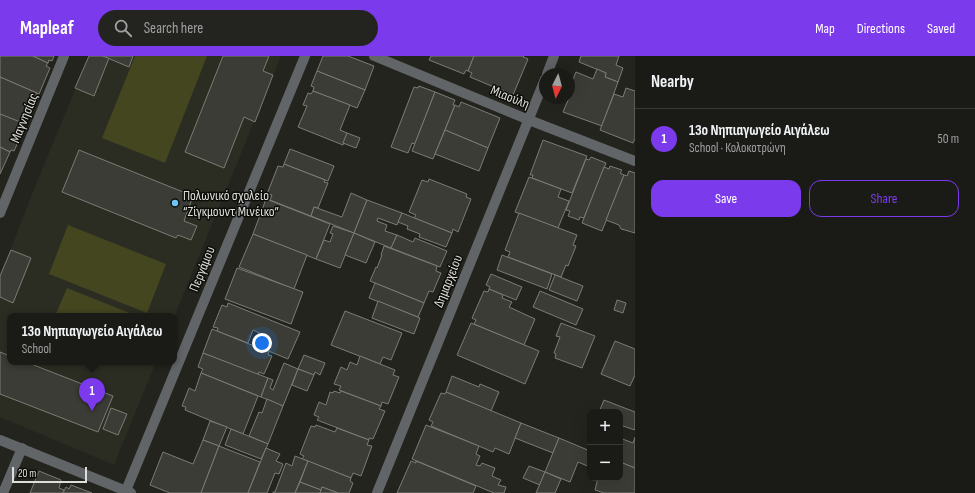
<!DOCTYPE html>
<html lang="en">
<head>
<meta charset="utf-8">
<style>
	body { margin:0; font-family:"Sofia Sans Condensed",sans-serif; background:#23241f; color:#f1f3f6 }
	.controls { position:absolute; right:12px; bottom:12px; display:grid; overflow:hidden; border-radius:8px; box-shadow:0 4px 16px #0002 }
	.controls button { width:36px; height:36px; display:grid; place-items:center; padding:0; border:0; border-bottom:1px solid #383935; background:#1a1b16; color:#f1f3f6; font:20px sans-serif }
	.compass { position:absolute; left:539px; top:12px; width:36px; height:36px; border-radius:50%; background:#1a1b16; box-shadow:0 4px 16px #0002; rotate:186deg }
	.scale { position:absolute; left:12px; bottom:10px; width:75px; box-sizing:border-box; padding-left:4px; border:2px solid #dededa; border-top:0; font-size:11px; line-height:14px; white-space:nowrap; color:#dededa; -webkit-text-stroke:3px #0d0d0a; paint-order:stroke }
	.you { position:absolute; left:262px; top:287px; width:14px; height:14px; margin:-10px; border:3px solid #fff; border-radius:50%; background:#1a73e8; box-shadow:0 0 0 6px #1a73e833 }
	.badge { display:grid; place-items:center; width:26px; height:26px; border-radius:50%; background:#7c3aed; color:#fff; font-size:13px; font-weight:700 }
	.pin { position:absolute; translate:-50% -33px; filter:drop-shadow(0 1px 2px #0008) }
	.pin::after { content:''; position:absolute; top:21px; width:14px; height:12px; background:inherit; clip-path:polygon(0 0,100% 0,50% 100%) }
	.popup { position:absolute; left:7px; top:257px; width:170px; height:52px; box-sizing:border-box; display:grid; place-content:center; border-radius:8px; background:#1a1b16; filter:drop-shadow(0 1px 3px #0005); font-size:13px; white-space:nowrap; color:#9fa1a1 }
	.popup b { font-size:15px; color:#f1f3f6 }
	.popup::after { content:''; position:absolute; left:50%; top:100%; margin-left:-8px; border:8px solid transparent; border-top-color:#1a1b16 }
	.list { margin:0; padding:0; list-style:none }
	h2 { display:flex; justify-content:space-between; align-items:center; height:52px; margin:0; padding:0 16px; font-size:17px }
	h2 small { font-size:13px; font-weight:400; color:#9fa1a1 }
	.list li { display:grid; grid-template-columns:26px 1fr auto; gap:12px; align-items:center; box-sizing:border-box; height:60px; padding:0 16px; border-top:1px solid #383935 }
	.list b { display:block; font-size:15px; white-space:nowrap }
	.list p { margin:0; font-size:13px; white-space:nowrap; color:#9fa1a1 }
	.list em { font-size:13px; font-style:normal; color:#9fa1a1 }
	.actions { display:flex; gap:8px; padding:12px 16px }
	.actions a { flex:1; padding:9px 0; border:1px solid #7c3aed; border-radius:12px; text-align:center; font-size:14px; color:#7c3aed }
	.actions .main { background:#7c3aed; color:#fff }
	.icon { flex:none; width:22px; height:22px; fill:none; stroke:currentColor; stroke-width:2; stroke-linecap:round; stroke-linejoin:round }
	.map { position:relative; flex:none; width:635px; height:437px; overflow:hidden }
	header { display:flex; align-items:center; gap:24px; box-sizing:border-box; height:56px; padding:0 20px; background:#7c3aed; color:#fff }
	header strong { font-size:19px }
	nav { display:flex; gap:22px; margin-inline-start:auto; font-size:14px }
	.search { width:280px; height:36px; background:#23241f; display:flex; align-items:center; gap:10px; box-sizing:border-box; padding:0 14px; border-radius:22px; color:#9fa1a1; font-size:15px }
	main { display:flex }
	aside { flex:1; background:#1a1b16 }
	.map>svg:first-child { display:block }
	.built { fill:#2c2d22 }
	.grass { fill:#444620 }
	.building { fill:#3b3c36; stroke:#7b7c74 }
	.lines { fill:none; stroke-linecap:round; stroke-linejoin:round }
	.minor { stroke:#626567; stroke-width:10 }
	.tertiary { stroke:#626567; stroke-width:10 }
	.poi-dot { fill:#6fc2f4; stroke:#0d0d0a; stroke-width:1.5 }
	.labels { text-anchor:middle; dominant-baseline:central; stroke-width:3; stroke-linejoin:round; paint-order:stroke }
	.street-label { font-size:14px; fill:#dededa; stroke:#0d0d0a }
	.poi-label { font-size:14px; fill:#dededa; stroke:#0d0d0a; text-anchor:start }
</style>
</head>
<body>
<header>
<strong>Mapleaf</strong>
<div class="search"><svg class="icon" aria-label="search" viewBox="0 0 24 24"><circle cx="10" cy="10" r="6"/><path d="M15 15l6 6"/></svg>Search here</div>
<nav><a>Map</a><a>Directions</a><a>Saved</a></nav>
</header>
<main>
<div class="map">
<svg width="635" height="437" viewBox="0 0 635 437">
	<rect width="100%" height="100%" fill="#23241e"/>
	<path class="built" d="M89 0H281L174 261V260H10V306H156L114 409 0 361V220L37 126Z"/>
	<g class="grass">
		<path d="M135 0H207L165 107 102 82Z"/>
		<path d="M68 169 166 208 147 257 49 218Z"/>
		<path d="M67 232 132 258 131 260H55Z"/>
	</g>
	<g class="building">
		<path d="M0 0H33L48 7 46 10 50 12 39 38 0 21Z"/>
		<path d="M33 0H54L52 5 49 4 48 7Z"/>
		<path d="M89 0H103L109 2 94 40 75 32Z"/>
		<path d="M103 0H133L129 11Z"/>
		<path d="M223 0H269L263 15 273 19 255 66 244 61 224 112 185 96Z"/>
		<path d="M323 0H348L374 10 365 34 317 15Z"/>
		<path d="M431 0H474L468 15 466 14 464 18 429 4Z"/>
		<path d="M474 0H524L523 1 528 3 513 39 470 21 472 17 468 15Z"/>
		<path d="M581 0H619L616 9 623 12 618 26 605 21 606 17 579 6Z"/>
		<path d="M597 13 606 17 605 21 618 26 602 70 563 56 569 42 571 35 569 33 576 16 593 23Z"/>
		<path d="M317 15 365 34 357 52 313 35 314 31 311 30Z"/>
		<path d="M0 21 37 37 36 40 38 41 25 69 0 58Z"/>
		<path d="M419 30 435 36 415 88 412 87 408 97 391 91 414 31 418 32Z"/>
		<path d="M626 32 635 35V83L633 87 600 74 614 38 623 41Z"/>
		<path d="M313 35 350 49 340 74 347 77 343 89 298 71 307 50 303 49 308 37 311 38Z"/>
		<path d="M435 36 455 44 453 49H455L433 103 412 95Z"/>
		<path d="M461 46 500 62 488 92 445 74 455 49 459 51Z"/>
		<path d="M0 58 23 67 21 71 24 73 14 95 11 94 10 96 0 91Z"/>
		<path d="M445 74 488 92 479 115 435 98Z"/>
		<path d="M347 77 360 82 356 92 343 87Z"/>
		<path d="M543 84 587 100 572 137 532 122 533 119H530Z"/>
		<path d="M0 91 10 96 0 118Z"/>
		<path d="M290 93 334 110 328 125 284 108Z"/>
		<path d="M79 94 193 140 184 165 197 170 191 184 178 179 176 182 62 136Z"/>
		<path d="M591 101 606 107 584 162 580 161 579 164 568 160 570 155 566 154 586 103 589 104Z"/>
		<path d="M284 108 325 124 324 126 328 127 318 152 314 151 311 160 270 144 272 139 267 138 278 110 283 111Z"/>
		<path d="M610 110 622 114 620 117 624 119 602 175 582 167 604 111 609 113Z"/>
		<path d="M629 115 635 117V177L625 174 621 173 619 169 606 164 624 119 627 120Z"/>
		<path d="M529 121 561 133 558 141 569 145 558 172 515 156Z"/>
		<path d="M429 123 467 138 466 141 471 143 458 176 453 173 452 177 414 162 416 159 409 156 422 124 428 126Z"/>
		<path d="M351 137 367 144 354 177 311 160 314 151 342 161Z"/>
		<path d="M266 143 330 168 316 203 253 178Z"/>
		<path d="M367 144 402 157 397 169 378 162 377 165 387 169 385 175 397 179 391 192 354 177Z"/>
		<path d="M402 157 452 177 446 191 419 181 420 178 407 173 408 170 398 166Z"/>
		<path d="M519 157 577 179 573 189 576 190 568 210 566 209 561 221 508 201 510 196 505 194Z"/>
		<path d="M333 170 354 177 340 212 316 203 324 184 330 186 333 178 330 177Z"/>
		<path d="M354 177 375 186 366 207 345 199Z"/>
		<path d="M253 178 307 199 294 233 239 211Z"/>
		<path d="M397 179 413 186 415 182 447 195 440 211 391 192Z"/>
		<path d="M384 190 437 210 436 215 441 217 433 236 429 235 424 247 370 225 376 211 377 212 382 199H381Z"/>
		<path d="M11 194 31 202 13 247 0 241V220Z"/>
		<path d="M502 199 552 218 547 233 497 214Z"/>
		<path d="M237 212 303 236 291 268 225 243Z"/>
		<path d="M491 218 522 231 516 244 489 233 490 231 486 229Z"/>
		<path d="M555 219 583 230 577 245 549 234Z"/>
		<path d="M375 227 424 247 418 261 369 242Z"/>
		<path d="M489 233 503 239 502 242 512 246 509 251 535 263 524 289 474 268 476 264 472 262 484 235 488 236Z"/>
		<path d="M540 235 583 253 576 269 533 251Z"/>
		<path d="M617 244 626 247 623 257 614 254Z"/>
		<path d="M378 245 420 262 414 278 372 262Z"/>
		<path d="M228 247 300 276 288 303 259 291 264 279 253 274 248 287 217 275 218 272 213 271 222 249 227 251Z"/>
		<path d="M345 255 402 277 391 304 383 301 380 308 331 289Z"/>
		<path d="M471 267 539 295 525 328 457 299Z"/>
		<path d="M561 267 595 280 582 312 555 302 556 298 554 297 560 281 556 280Z"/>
		<path d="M212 273 269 296 268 299 272 300 264 318 259 316 258 319 203 297Z"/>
		<path d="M615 285 635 293V319L630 330 601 318Z"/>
		<path d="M0 296 10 300V306H26L113 340 98 376 0 338Z"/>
		<path d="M203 297 268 322 261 341 201 317 203 313 198 311Z"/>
		<path d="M304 299 325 307 320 319 315 316 314 319 298 313Z"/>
		<path d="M360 300 395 314 393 319 399 321 388 348 382 346 381 350 339 334 341 330 334 328 341 311 347 314 350 306 357 309Z"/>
		<path d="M284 307 298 313 283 350 261 341 268 322 273 324 270 332 273 334Z"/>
		<path d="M298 313 314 319 307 335 292 329Z"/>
		<path d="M201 317 258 340 243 378 185 354 186 351 182 350 189 332 195 335Z"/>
		<path d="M452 320 479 331 480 328 499 336 491 355 446 336Z"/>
		<path d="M334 335 340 337 341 335 381 350 379 353 385 355 373 383 369 382V384L317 364 319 361 314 359 319 346 326 349 330 336 333 337Z"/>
		<path d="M446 336 521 367 509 398 495 392 493 396 431 370 433 366 429 364 441 337 445 338Z"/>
		<path d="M267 343 283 350 268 388 249 380 259 356 262 357Z"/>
		<path d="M604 344 635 356V374L620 369V356H599Z"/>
		<path d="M111 352 127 358 118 379 103 373Z"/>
		<path d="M210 365 227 371 219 390 203 384Z"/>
		<path d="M521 367 559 382 553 397 515 382Z"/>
		<path d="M316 369 335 376 337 372 369 384 367 389 372 390 361 420 353 417 351 422 302 403 304 400 300 398 311 370 315 371Z"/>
		<path d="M426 369 479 390 476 398 480 400 476 409 480 410 482 407 495 412 492 420 501 424 498 429 506 431 504 437H494L412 403Z"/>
		<path d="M231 373 268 388 261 403 225 389Z"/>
		<path d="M635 381V412L620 406V382L633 387Z"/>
		<path d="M559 382 590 395V411L578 406 570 426 545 416Z"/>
		<path d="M203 384 219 390 201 437H170L150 429 163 396 193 408Z"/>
		<path d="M219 390 260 406 248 437H201Z"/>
		<path d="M266 392 280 398 276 405 283 408 279 418 275 417 267 437H248Z"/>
		<path d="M295 400 308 405 295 437H273V436H275L286 407 292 410Z"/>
		<path d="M308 405 351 422 350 425 353 427 349 437H338L322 431 321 434 300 426Z"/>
		<path d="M411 405 416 407V405L476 430 473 437H397Z"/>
		<path d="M620 406 635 412V437H604L595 434 598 422H620Z"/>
		<path d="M529 410 545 416 540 429 523 422Z"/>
		<path d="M39 415 61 424 59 432 64 434 63 437H30Z"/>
		<path d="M545 416 561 423 555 437H536Z"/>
		<path d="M300 426 321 434 320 437H295Z"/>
		<path d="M71 429 92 437H63L66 431 69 433Z"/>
		<path d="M322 431 338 437H320Z"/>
	</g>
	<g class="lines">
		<g class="minor">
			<path d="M374 0 529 64 635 105"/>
			<path d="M0 157 64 0"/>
			<path d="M0 384 131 437"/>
			<path d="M3 437 22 392"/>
			<path d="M125 437 305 0"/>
		</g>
		<g class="tertiary">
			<path d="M547 18 554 0"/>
			<path d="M377 437 545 23"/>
		</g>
	</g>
	<circle class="poi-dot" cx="175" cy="147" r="4"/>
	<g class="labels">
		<g class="street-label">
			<text transform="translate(510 41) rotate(22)">Μιαούλη</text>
			<text transform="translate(24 62) rotate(-68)">Μαγνησίας</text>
			<text transform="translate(202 213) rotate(-68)">Περγάμου</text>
			<text transform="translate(448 225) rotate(-68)">Δημαρχείου</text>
		</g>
		<g class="poi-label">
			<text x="183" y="139">Πολωνικό σχολείο<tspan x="183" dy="16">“Ζίγκμουντ Μινέικο”</tspan></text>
		</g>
	</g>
</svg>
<div class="controls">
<button>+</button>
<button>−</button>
</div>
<svg class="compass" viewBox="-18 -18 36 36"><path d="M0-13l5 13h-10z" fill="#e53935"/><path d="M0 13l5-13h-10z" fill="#9fa1a1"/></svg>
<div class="scale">20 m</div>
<div class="you"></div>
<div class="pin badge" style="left:92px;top:355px">1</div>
<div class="popup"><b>13ο Νηπιαγωγείο Αιγάλεω</b>School</div>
</div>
<aside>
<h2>Nearby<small></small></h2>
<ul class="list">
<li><span class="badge">1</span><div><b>13ο Νηπιαγωγείο Αιγάλεω</b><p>School · Κολοκοτρώνη</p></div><em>50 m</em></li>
</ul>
<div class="actions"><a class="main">Save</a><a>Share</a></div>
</aside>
</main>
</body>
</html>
